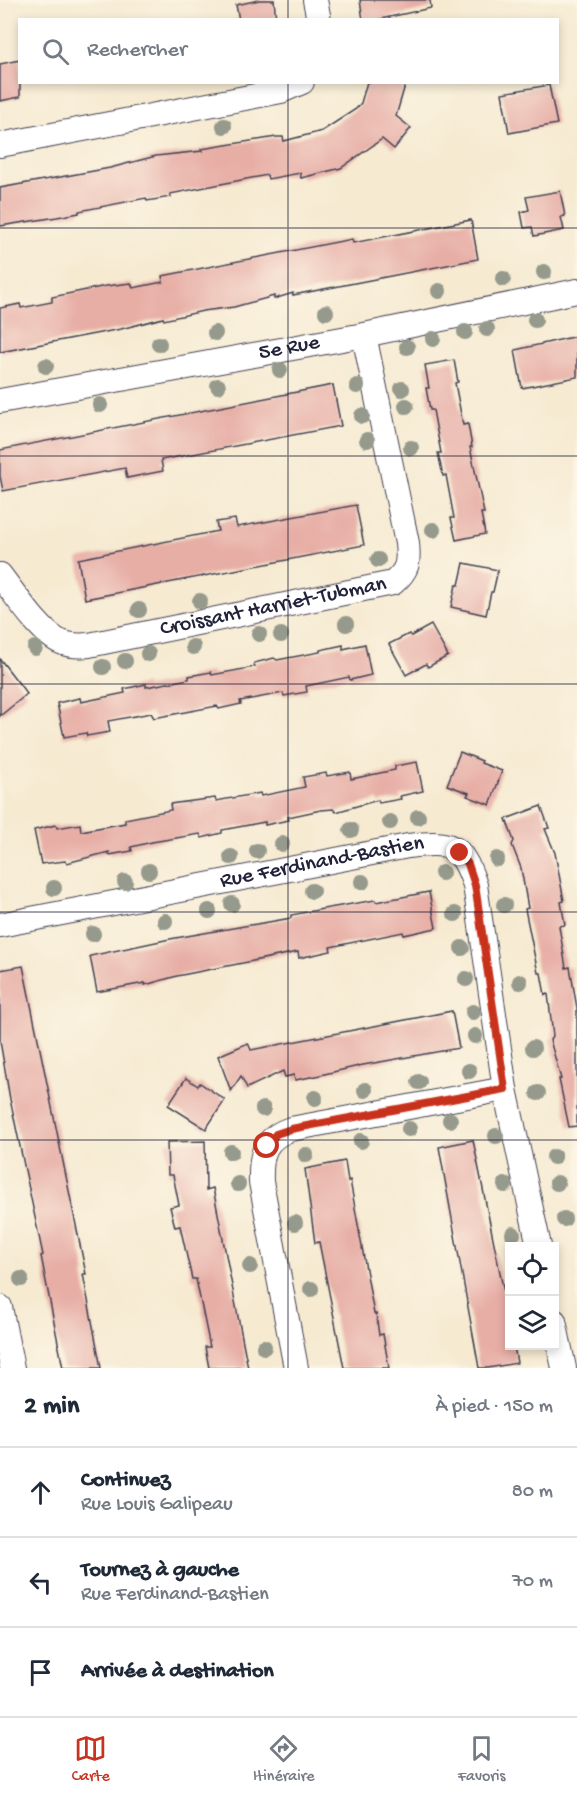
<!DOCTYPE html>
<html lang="fr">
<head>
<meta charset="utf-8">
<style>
	body { margin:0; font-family:"Gochi Hand",sans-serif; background:#f6f6f7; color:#1f2937 }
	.controls { position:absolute; right:18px; bottom:18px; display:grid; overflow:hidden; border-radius:0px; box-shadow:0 3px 9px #0003 }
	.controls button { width:54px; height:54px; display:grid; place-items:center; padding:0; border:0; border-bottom:2px solid #e0e1e3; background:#fff; color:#1f2937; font:30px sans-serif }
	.stop { position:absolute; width:18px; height:18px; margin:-14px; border:4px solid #c8321e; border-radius:50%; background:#fff }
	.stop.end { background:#c8321e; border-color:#fff; box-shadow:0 2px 6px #0008 }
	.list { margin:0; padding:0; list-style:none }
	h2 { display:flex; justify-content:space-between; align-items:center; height:78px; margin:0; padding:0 24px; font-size:26px }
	h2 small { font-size:20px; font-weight:400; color:#747a83 }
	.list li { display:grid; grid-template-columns:39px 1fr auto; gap:18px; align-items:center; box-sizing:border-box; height:90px; padding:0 24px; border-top:2px solid #e0e1e3 }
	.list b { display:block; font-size:22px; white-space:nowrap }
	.list p { margin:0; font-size:20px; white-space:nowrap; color:#747a83 }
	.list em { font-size:20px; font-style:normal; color:#747a83 }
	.icon { flex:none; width:33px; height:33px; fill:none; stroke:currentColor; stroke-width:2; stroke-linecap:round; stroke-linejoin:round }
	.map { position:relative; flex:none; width:577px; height:1368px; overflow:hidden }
	.search { position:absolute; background:#fff; box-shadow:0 3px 9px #0003; left:18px; right:18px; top:18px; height:66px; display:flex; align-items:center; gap:15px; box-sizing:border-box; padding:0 21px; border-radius:0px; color:#747a83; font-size:22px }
	.sheet { height:348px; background:#fff }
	nav { display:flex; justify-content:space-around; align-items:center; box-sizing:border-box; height:84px; border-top:2px solid #e0e1e3; background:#fff; font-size:16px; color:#747a83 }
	nav a { display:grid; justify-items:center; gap:3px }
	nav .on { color:#c8321e }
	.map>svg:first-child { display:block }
	.building { fill:#e7aea6 }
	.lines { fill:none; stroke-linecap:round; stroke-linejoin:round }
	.minor-casing { stroke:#424052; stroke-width:26 }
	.minor { stroke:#fff; stroke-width:24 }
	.tree { fill:#959a8c }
	.route { stroke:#c8321e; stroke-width:8 }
	.grid { fill:none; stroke:#22223b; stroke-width:1.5; stroke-opacity:0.55 }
	.labels { text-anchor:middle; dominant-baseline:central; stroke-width:6; stroke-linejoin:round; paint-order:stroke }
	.street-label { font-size:22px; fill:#22223b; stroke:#fcf5e5 }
</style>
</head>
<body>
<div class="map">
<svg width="577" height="1368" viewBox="0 0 577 1368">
	<rect width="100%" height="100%" fill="#fcf5e5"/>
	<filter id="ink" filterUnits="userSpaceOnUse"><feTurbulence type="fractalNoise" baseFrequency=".0167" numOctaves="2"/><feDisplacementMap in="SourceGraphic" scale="12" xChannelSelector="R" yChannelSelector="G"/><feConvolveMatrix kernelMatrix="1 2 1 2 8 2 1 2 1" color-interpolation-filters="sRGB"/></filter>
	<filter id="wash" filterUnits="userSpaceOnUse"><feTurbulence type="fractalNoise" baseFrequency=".008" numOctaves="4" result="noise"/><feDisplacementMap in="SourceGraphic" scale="24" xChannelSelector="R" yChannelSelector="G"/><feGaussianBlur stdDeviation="1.35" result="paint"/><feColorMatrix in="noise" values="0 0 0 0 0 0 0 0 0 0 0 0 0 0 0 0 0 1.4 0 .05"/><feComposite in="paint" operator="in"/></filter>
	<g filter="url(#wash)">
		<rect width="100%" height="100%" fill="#f6ead1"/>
		<g id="blocks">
			<g class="building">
				<path d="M259 0H274L276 20H239L236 5Z"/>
				<path d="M360 0H430L431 8 376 20H363Z"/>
				<path d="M20 60V97L0 101V64Z"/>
				<path d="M367 82H406L396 116 411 128 394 149 382 139 341 168 301 178 300 173 268 179 267 175 170 194 171 197 147 201 146 198 79 211V213L57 217 0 226V188L110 168 156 156 202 151 201 149 276 137H283L284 141 322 131 356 109 361 103Z"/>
				<path d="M549 85 557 124 509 133 502 93Z"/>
				<path d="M560 191 565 216 561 217 564 230 534 236 532 227 524 228 521 212 529 210 526 197Z"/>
				<path d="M471 220 478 259 293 295V293L274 299V296L234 307 203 311 164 320 163 318 121 329 0 352V308L20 304 21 308 52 302V297L106 286 131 283 133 288 163 282 162 276 352 239 353 243Z"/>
				<path d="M577 336V377L522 388 515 350Z"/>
				<path d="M454 360 458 382 455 383 463 425 468 424 472 447H470L484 513H481L485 534 456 540 451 518H454L446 475 443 476 438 453H441L433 410H430L426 388H429L425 365Z"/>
				<path d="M333 385 341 426 161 460 163 471 127 478 125 468 3 491 0 476V450Z"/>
				<path d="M356 505 364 545 85 599 78 559 218 531 216 522 235 519 237 527Z"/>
				<path d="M464 563 498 570 493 592H491L486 615 451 607 456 585H459Z"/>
				<path d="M431 625 448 656 428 667 426 664 406 675 389 644 409 634 411 636Z"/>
				<path d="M365 644 371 675 350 680 349 677 306 686 307 692 284 696 283 693 240 701 241 704 219 709 217 706 154 718 151 713 108 721 110 732 87 736 86 733 64 737 57 703 80 698 81 702 125 693 124 689 146 684V687L189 679V676L211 672 212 675 255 667 254 663 274 658 277 660 320 652V650L343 645V649Z"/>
				<path d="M0 659 27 694 0 716Z"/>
				<path d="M460 752 482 761 481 763 502 771 490 805 467 796 469 793 447 785Z"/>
				<path d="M417 762 423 791 400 796 401 799 379 803 378 800 336 812 333 809 321 810 288 817 289 820 265 825V822L222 830V833L202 838 200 834 152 842 131 847 132 851 109 855V852L67 863 65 861 41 864 34 830 56 825 57 828 80 824 81 831 125 823V819L171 810 170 804 215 798 216 801 260 793 261 796 305 787 303 777 326 773 327 776 350 772 351 779 395 770V766Z"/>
				<path d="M541 806 549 828 545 829 555 853 564 901 561 902 565 925 559 926 566 968 570 967 577 1008V1126L569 1127 559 1079H561L550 1040 553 1036 548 994 545 995 541 973H538L525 909 528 908 521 868 512 845 514 841 506 819Z"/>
				<path d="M429 892 436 928 404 935 403 932 330 947 331 951 299 958 298 952 177 976 145 985V983L97 992 90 956 170 939 291 918V915L323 909 375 900 376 902Z"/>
				<path d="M23 966 86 1274H83L101 1368H63L41 1256 43 1255 10 1099 0 1041V970Z"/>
				<path d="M452 1011 459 1048 363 1065 316 1076 295 1080 294 1075 285 1077 283 1071 247 1088 241 1076 231 1091 218 1056 248 1043 251 1050Z"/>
				<path d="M186 1078 198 1086 200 1083 225 1100 206 1129 168 1105Z"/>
				<path d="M473 1140 510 1322V1346H514L517 1363 488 1368H479L439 1147Z"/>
				<path d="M205 1141 206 1190 213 1188 248 1368H209L205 1347H210L196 1279H192L180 1226 175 1227 170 1207 179 1205 173 1175H168L167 1142Z"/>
				<path d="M345 1161 348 1181 350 1180 374 1314H376L379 1335 383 1334 389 1368H344L319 1242 315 1243 305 1169Z"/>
			</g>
		</g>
	</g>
	<g filter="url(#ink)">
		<use href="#blocks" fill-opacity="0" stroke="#424052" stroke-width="1.5"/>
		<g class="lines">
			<defs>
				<g id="minor">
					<path d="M315 0 319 20"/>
					<path d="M0 145 281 91 302 82"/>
					<path id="s1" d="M0 401 364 335 577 291"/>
					<path id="s2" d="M0 575C14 593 41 634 61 642 70 646 79 646 89 645L393 583C408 570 409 563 407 543L364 335"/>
					<path id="s3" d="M0 925 408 846C450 841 461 843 475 885L505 1089 539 1246"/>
					<path d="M0 1307 12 1368"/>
					<path d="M554 1321 564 1368"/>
					<path d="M296 1368 261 1182C260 1154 264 1138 291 1129L505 1089"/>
				</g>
			</defs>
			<use href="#minor" class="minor-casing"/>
			<use href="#minor" class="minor"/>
		</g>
		<g class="tree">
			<circle cx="224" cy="126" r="8"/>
			<circle cx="544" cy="272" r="8"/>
			<circle cx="503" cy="279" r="8"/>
			<circle cx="439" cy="291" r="8"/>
			<circle cx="326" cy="312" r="8"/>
			<circle cx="535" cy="320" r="8"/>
			<circle cx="487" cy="329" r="8"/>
			<circle cx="465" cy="332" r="8"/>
			<circle cx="215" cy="333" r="8"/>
			<circle cx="433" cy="339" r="8"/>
			<circle cx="159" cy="344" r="8"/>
			<circle cx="407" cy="347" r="8"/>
			<circle cx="46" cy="366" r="8"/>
			<circle cx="280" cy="370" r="8"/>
			<circle cx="218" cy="386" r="8"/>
			<circle cx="357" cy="386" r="8"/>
			<circle cx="402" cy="389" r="8"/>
			<circle cx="100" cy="405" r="8"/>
			<circle cx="406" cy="406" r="8"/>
			<circle cx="362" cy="416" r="8"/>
			<circle cx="367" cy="440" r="8"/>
			<circle cx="411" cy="448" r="8"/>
			<circle cx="433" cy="530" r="8"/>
			<circle cx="378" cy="560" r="8"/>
			<circle cx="200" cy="601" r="8"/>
			<circle cx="139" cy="610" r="8"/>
			<circle cx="346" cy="624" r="8"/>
			<circle cx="259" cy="634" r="8"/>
			<circle cx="281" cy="635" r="8"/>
			<circle cx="193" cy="647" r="8"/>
			<circle cx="35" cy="648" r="8"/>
			<circle cx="148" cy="654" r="8"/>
			<circle cx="125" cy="661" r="8"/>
			<circle cx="103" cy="667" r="8"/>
			<circle cx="418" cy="817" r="8"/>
			<circle cx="390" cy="822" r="8"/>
			<circle cx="351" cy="830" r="8"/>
			<circle cx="282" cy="844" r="8"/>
			<circle cx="257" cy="851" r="8"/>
			<circle cx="231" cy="857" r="8"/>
			<circle cx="497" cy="859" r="8"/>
			<circle cx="149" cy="871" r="8"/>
			<circle cx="442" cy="873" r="8"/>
			<circle cx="125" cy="882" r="8"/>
			<circle cx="362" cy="882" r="8"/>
			<circle cx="54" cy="888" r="8"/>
			<circle cx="312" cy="891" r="8"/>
			<circle cx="232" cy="904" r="8"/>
			<circle cx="504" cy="905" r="8"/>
			<circle cx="209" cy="911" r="8"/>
			<circle cx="455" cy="914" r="8"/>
			<circle cx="165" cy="921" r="8"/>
			<circle cx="93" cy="934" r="8"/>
			<circle cx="462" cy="948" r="8"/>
			<circle cx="466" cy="979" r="8"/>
			<circle cx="520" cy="982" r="8"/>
			<circle cx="473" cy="1012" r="8"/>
			<circle cx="475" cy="1036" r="8"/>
			<circle cx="533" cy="1048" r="8"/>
			<circle cx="469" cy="1071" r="8"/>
			<circle cx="419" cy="1082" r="8"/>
			<circle cx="365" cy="1090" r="8"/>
			<circle cx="538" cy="1093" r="8"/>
			<circle cx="315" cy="1098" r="8"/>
			<circle cx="263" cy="1109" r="8"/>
			<circle cx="450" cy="1120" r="8"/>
			<circle cx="409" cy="1129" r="8"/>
			<circle cx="496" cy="1136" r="8"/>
			<circle cx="361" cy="1141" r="8"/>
			<circle cx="231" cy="1152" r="8"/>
			<circle cx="306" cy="1155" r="8"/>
			<circle cx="554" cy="1157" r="8"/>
			<circle cx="557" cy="1183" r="8"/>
			<circle cx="238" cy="1184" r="8"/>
			<circle cx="505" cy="1185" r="8"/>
			<circle cx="564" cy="1219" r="8"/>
			<circle cx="295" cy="1223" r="8"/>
			<circle cx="513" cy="1234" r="8"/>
			<circle cx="250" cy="1266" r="8"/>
			<circle cx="21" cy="1279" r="8"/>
			<circle cx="311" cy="1289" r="8"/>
			<circle cx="264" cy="1347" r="8"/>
		</g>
	</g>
	<g class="lines" filter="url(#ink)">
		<path class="route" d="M267 1146 276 1134 291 1129 505 1089 475 885 468 864 460 853"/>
	</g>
	<path class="grid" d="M288 0V20M288 82V1368M0 228H577M0 456H577M0 684H577M0 912H577M0 1140H577"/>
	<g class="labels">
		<g class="street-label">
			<text stroke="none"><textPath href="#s1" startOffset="294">5e Rue</textPath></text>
			<text stroke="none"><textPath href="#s2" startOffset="308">Croissant Harriet-Tubman</textPath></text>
			<text stroke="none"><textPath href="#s3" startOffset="328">Rue Ferdinand-Bastien</textPath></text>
		</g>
	</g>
</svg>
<div class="controls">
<button><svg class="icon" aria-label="locate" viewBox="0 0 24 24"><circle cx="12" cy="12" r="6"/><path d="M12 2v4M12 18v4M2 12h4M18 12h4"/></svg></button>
<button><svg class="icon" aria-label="layers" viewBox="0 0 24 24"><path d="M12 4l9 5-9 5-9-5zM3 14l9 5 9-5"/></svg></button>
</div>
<div class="stop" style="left:267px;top:1146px"></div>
<div class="stop end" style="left:460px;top:853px"></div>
<div class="search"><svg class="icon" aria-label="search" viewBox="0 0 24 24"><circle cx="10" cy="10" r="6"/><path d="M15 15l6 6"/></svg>Rechercher</div>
</div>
<section class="sheet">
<h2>2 min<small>À pied · 150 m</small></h2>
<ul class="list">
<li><svg class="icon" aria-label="ahead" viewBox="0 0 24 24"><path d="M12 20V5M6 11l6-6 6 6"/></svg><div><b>Continuez</b><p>Rue Louis Galipeau</p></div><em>80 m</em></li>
<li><svg class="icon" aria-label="left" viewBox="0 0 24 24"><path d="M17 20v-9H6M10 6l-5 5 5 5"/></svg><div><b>Tournez à gauche</b><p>Rue Ferdinand-Bastien</p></div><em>70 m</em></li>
<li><svg class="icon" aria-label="arrive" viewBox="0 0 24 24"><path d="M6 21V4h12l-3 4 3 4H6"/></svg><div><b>Arrivée à destination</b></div></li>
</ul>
</section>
<nav>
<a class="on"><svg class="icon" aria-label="map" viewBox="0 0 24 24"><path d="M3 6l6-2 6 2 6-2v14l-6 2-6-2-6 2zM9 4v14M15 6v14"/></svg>Carte</a>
<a><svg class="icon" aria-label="directions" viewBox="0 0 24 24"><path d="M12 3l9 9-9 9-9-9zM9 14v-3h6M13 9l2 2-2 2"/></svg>Itinéraire</a>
<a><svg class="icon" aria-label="saved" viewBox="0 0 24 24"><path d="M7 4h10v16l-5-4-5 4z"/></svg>Favoris</a>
</nav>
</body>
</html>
